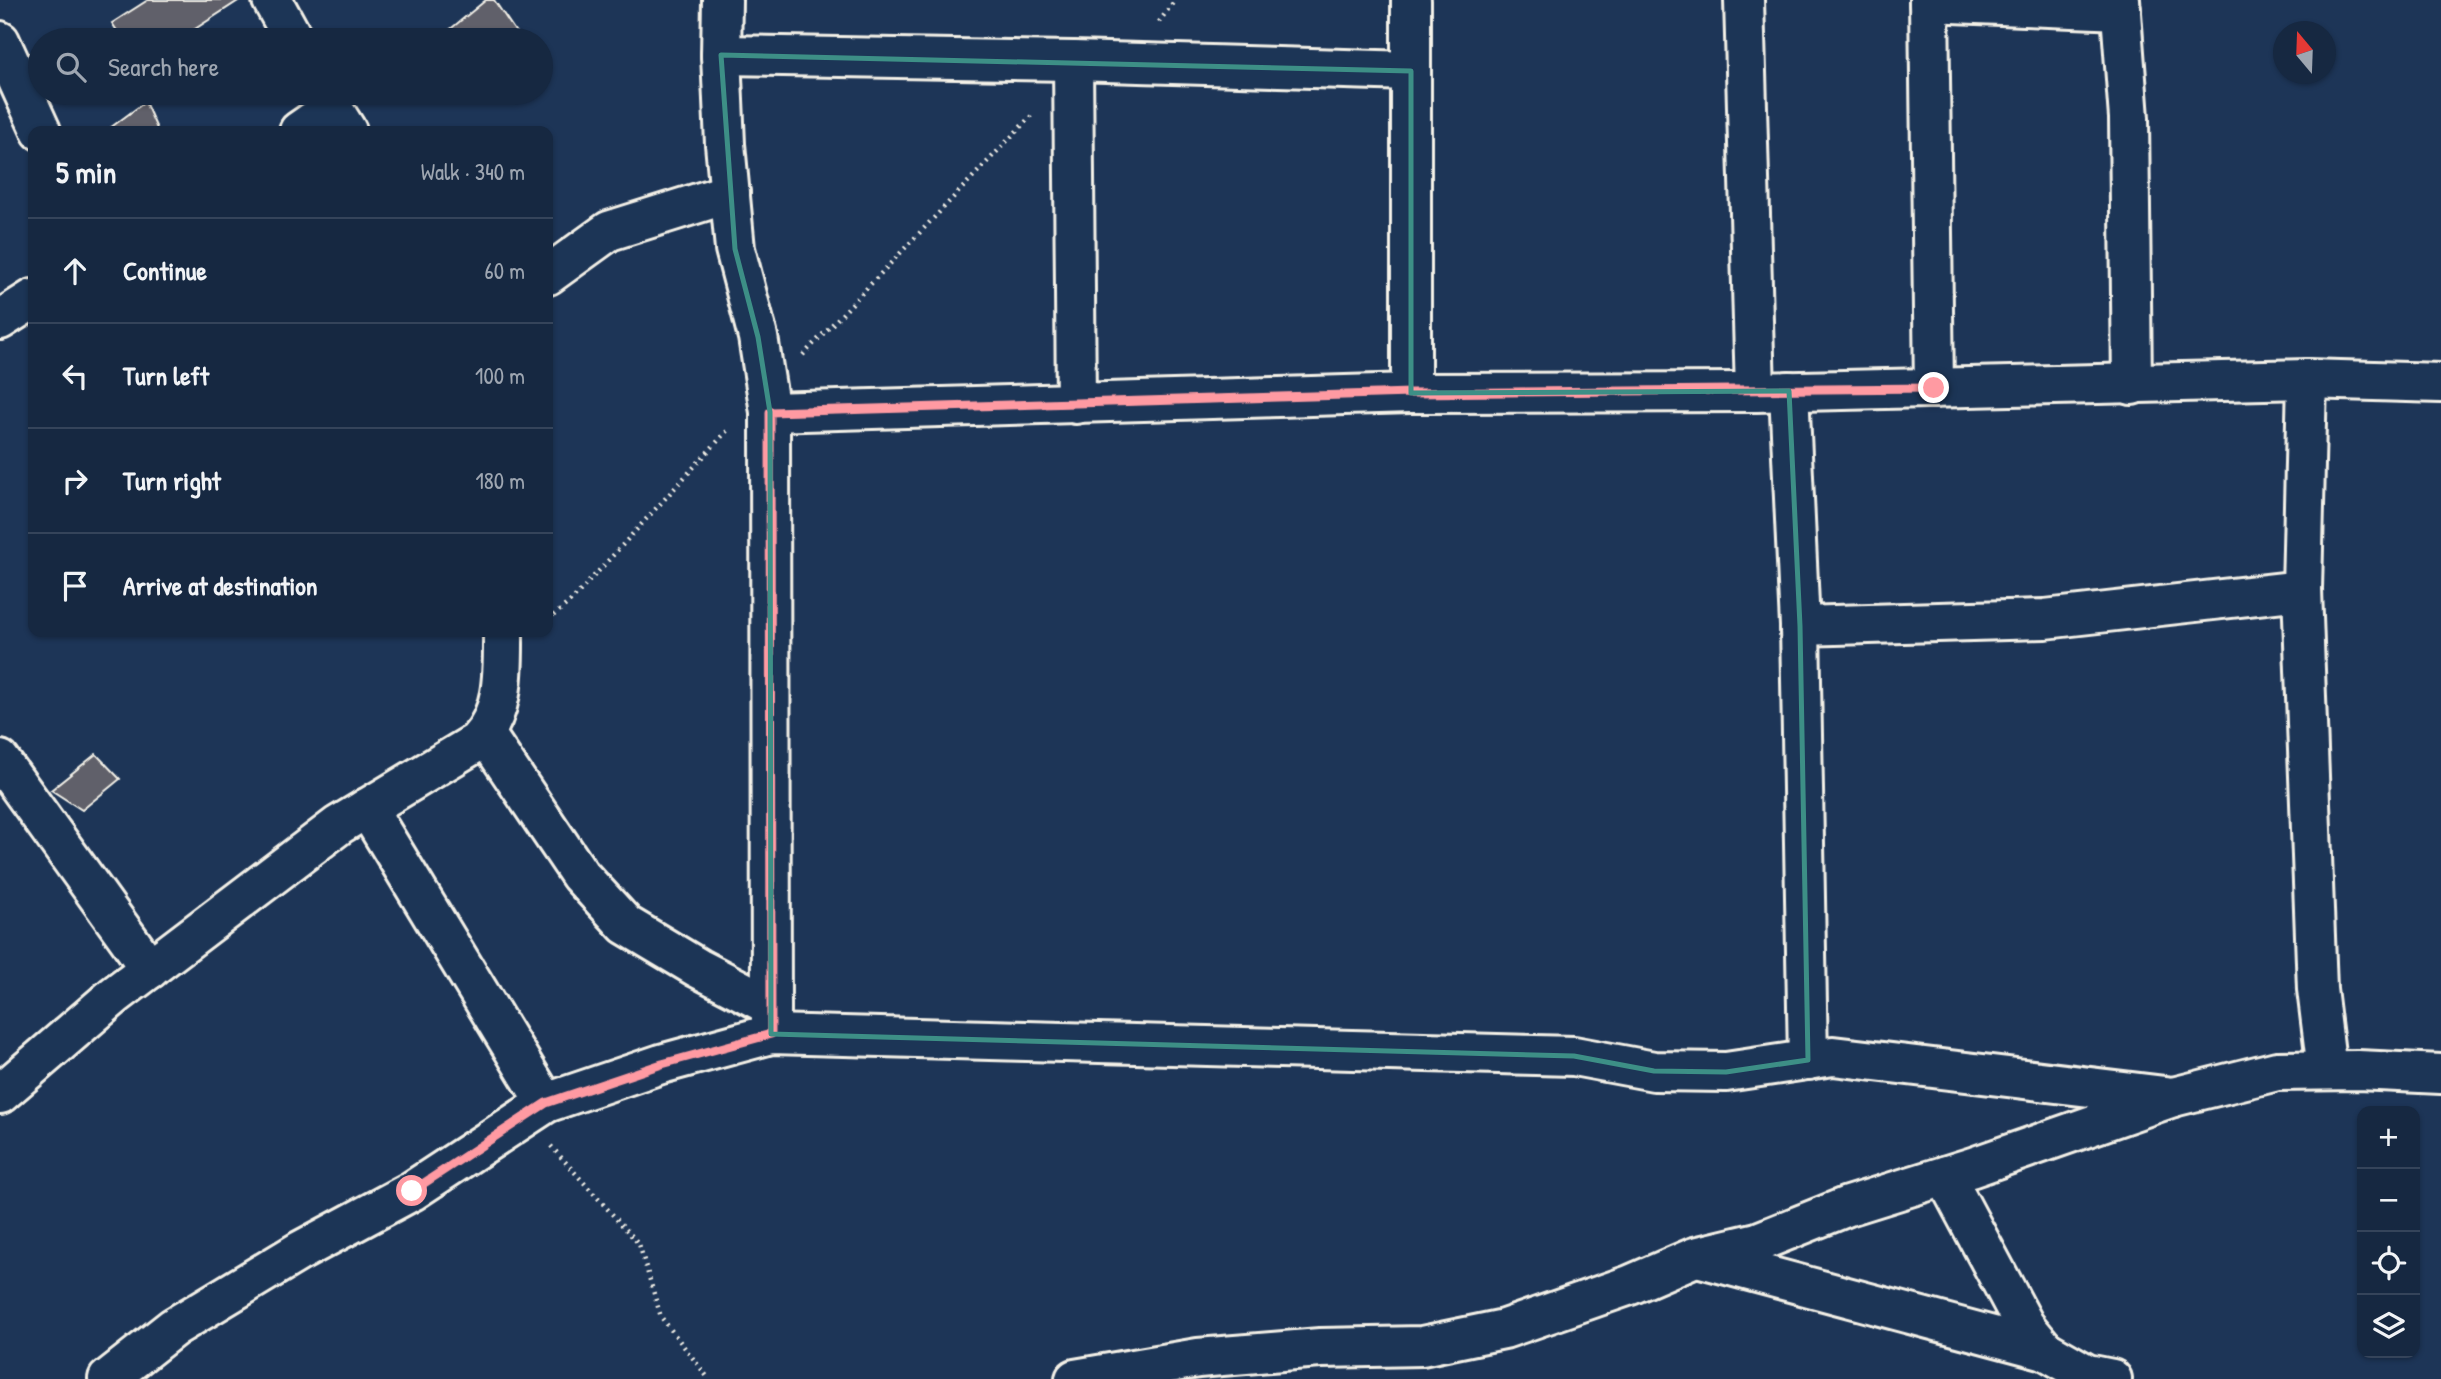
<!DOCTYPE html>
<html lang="en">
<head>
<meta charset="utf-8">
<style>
	body { margin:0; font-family:"Patrick Hand",sans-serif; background:#1f3048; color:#f1f3f6 }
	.controls { position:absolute; right:21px; bottom:21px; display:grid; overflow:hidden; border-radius:14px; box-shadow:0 2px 5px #0004 }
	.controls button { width:63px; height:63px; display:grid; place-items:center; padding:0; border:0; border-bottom:2px solid #35445a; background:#162841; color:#f1f3f6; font:35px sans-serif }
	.compass { position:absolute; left:2273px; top:21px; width:63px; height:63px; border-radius:50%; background:#162841; box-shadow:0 2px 5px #0004; rotate:341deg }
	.stop { position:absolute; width:21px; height:21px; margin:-16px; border:5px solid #ff9aa2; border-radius:50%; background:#fff }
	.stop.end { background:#ff9aa2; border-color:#fff; box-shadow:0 2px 7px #0008 }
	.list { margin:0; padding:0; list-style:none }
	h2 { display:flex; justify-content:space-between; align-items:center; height:91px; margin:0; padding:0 28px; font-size:30px }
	h2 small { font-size:23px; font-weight:400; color:#9ea6b1 }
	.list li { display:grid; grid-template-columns:46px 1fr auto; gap:21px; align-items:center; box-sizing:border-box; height:105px; padding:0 28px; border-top:2px solid #35445a }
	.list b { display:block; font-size:26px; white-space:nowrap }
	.list em { font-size:23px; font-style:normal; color:#9ea6b1 }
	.icon { flex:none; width:38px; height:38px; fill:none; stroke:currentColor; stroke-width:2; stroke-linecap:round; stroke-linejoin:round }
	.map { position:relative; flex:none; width:2441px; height:1379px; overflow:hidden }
	.search { position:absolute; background:#162841; box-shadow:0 2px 5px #0004; left:28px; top:28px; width:525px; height:77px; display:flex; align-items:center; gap:18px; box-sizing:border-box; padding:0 24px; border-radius:38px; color:#9ea6b1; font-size:26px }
	.panel { position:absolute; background:#162841; box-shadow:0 2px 5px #0004; left:28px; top:126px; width:525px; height:511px; border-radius:14px }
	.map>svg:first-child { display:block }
	.building { fill:#60606a; stroke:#f4f1e8; stroke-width:2 }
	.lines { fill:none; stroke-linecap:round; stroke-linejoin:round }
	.minor-casing { stroke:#f4f1e8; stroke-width:44 }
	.path { stroke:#f4f1e8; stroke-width:4.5; stroke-dasharray:2 5; stroke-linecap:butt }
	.minor { stroke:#1d3557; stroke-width:38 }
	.route { stroke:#ff9aa2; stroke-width:9 }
	.marked { fill:none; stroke:#3d8f86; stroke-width:5; stroke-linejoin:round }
</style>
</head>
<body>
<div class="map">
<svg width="2441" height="1379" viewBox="0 0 2441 1379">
	<rect width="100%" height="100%" fill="#1d3557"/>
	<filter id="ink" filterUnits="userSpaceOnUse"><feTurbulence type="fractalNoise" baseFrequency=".0143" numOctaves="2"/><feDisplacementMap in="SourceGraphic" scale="14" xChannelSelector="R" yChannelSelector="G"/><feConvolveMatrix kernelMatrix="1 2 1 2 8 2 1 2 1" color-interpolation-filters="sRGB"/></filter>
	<g filter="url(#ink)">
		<g class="building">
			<path d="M148 0H237L238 1 178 40H123L112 23Z"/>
			<path d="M486 0H494L521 40H456L448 31Z"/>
			<path d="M145 102 158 131H106Z"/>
			<path d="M96 754 120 779 82 810 51 790Z"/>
		</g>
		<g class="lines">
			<defs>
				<g id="minor">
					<path d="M272 0 294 40"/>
					<path d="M722 0 721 55 725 144 735 249 758 337 770 412 771 1034"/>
					<path d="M1411 0V393"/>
					<path d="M1744 0 1755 392"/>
					<path d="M1929 0 1934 388"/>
					<path d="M2120 0 2129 118 2132 385"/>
					<path d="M1929 2 2121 10"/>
					<path d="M0 41 41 131"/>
					<path d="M721 55 1073 61 1411 71"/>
					<path d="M1073 61 1076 404"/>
					<path d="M323 93 347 131"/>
					<path d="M299 131 332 108"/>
					<path d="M548 275 609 231 730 193"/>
					<path d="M0 320 33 299"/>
					<path d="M2307 379 2302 590 2317 989 2327 1070"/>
					<path d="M1789 391 1800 626 1808 1060"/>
					<path d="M770 412 1411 393 1755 392 2307 379 2441 383"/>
					<path d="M1800 626 2045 619 2302 590"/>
					<path d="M485 734 580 875 626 925 698 968 771 1006"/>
					<path d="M0 760 150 969"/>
					<path d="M367 808 546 1103"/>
					<path d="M0 1094 115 995 339 825 477 742C505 713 503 670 503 632"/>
					<path d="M1945 1176 2025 1326 2045 1350"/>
					<path d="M1701 1258 2045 1350 2087 1374 2112 1379"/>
					<path d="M108 1379 174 1327 300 1251 412 1191 546 1103 661 1064 771 1034 1574 1056 1654 1071 1726 1072 1833 1056 2173 1097"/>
					<path d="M1075 1379 1198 1358 1320 1348 1422 1346 1504 1329 1630 1285 1695 1257 1758 1242 1848 1206 1973 1167 2173 1097 2277 1071 2358 1070 2441 1074"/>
				</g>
			</defs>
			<use href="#minor" class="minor-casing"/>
			<g class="path">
				<path d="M1159 22 1175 0"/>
				<path d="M803 355 1031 116"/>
				<path d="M548 620 572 600 727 431"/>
				<path d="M551 1146 639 1244 661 1317 709 1379"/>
			</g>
			<use href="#minor" class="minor"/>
		</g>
	</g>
	<g class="lines" filter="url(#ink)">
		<path class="route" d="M412 1191 546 1103 662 1064 771 1034 770 412 1411 393 1934 388"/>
	</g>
	<path class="marked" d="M721 55 1411 71V393L1789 391 1800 626 1808 1060 1726 1072 1654 1071 1574 1056 771 1034 770 412 758 337 735 249Z"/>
</svg>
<div class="controls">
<button>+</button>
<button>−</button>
<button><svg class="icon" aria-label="locate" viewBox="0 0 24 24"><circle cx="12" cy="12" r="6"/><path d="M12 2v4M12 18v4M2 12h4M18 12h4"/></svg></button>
<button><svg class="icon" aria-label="layers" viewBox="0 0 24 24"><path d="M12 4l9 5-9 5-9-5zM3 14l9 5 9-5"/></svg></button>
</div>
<svg class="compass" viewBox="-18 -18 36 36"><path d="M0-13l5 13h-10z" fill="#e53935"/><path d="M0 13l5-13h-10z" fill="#9ea6b1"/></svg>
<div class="stop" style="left:412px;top:1191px"></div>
<div class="stop end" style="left:1934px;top:388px"></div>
<div class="search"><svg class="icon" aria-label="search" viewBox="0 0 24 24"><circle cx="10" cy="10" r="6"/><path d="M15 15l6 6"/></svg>Search here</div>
<section class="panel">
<h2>5 min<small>Walk · 340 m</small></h2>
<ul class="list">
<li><svg class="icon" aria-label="ahead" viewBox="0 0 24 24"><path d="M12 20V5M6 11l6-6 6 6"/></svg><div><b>Continue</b></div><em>60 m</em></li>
<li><svg class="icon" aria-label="left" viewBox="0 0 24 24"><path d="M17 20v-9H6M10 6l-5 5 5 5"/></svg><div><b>Turn left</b></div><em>100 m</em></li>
<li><svg class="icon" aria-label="right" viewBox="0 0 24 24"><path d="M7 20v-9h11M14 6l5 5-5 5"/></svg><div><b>Turn right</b></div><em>180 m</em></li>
<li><svg class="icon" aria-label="arrive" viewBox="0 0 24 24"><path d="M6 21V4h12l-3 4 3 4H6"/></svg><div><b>Arrive at destination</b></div></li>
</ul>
</section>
</div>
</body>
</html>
